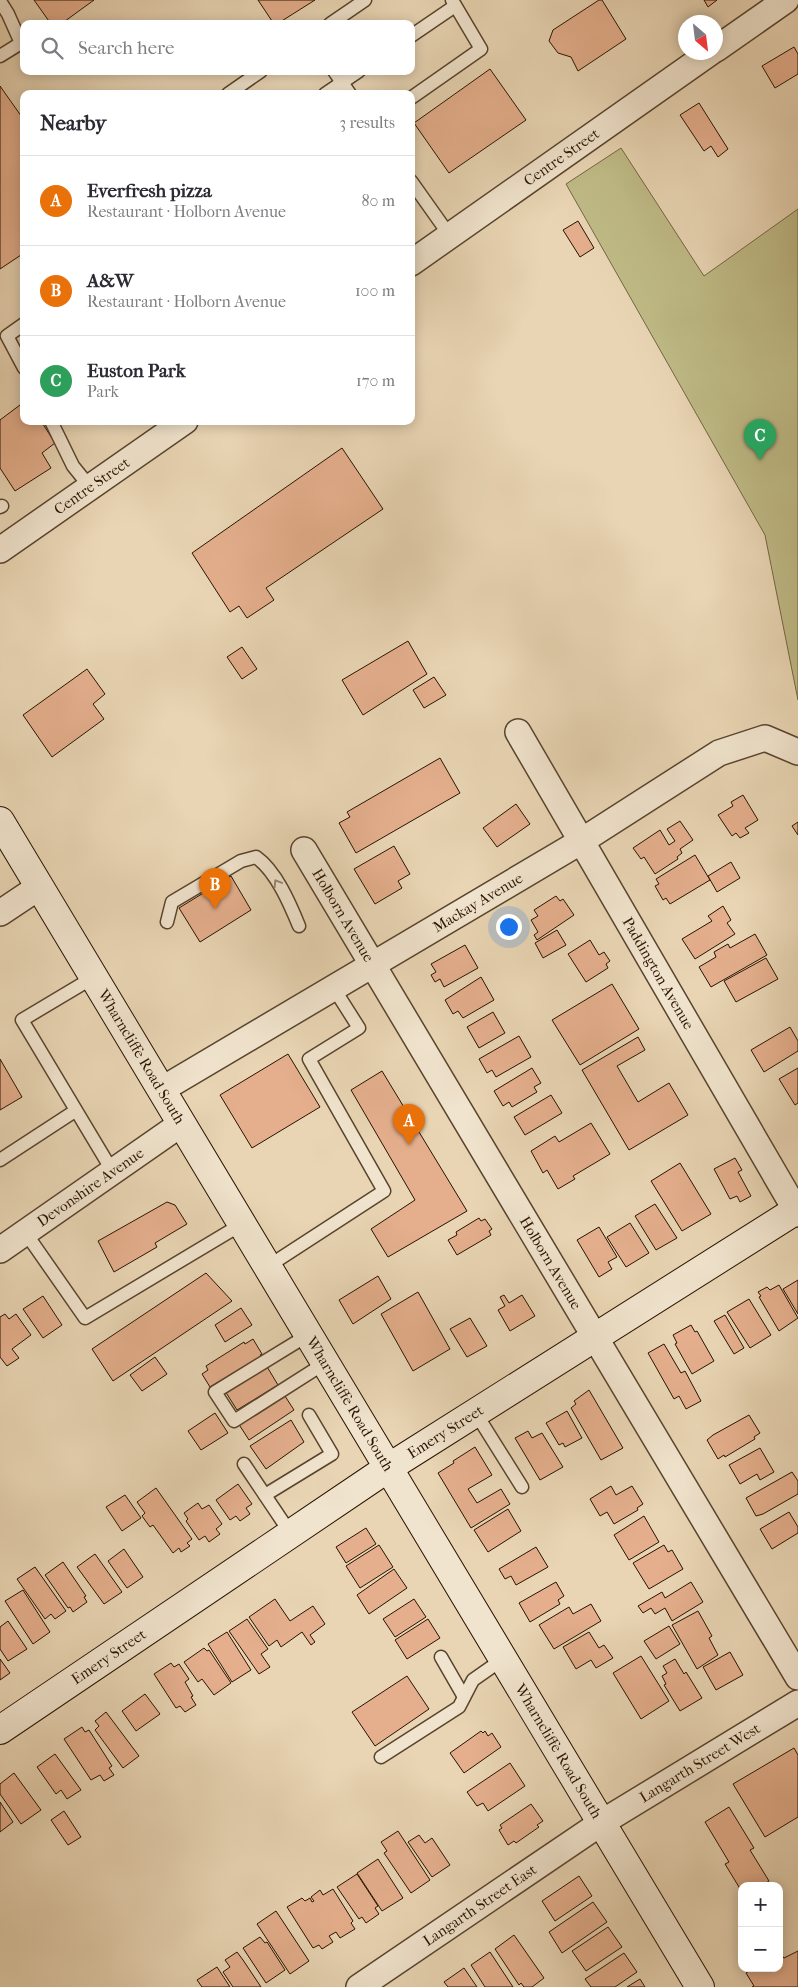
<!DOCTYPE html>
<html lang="en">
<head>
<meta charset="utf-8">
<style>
	body { margin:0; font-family:"IM FELL French Canon",serif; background:#f7f7f7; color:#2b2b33 }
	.controls { position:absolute; right:15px; bottom:15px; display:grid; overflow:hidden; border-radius:10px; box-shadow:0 2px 12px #0003 }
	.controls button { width:45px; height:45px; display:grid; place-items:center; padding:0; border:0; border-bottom:1px solid #e1e1e2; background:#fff; color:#2b2b33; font:25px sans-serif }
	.compass { position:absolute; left:678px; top:15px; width:45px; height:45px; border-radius:50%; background:#fff; box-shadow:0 2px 12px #0003; rotate:152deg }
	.you { position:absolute; left:508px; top:926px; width:18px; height:18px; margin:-12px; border:4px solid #fff; border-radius:50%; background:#1a73e8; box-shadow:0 0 0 8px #1a73e833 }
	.badge { display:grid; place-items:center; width:32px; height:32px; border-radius:50%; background:#8f2418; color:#fff; font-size:16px; font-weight:700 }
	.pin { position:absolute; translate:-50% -41px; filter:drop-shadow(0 1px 2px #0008) }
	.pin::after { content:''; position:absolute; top:26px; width:18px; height:15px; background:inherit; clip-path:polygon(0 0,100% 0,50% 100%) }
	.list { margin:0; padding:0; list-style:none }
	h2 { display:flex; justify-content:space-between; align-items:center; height:65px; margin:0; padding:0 20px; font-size:21px }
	h2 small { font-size:16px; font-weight:400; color:#7c7c81 }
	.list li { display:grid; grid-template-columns:32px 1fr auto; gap:15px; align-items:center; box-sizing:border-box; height:90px; padding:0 20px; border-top:1px solid #e1e1e2 }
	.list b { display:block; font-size:19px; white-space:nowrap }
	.list p { margin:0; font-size:16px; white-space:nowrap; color:#7c7c81 }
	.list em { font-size:16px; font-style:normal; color:#7c7c81 }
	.icon { flex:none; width:28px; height:28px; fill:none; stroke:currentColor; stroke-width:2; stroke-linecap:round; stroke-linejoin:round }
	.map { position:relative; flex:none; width:798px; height:1987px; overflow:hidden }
	.search { position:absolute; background:#fff; box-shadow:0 2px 12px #0003; left:20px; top:20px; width:395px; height:55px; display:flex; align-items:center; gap:12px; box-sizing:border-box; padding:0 18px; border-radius:10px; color:#7c7c81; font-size:19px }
	.panel { position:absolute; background:#fff; box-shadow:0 2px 12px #0003; left:20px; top:90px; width:395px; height:335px; border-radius:10px }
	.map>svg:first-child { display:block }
	.green { fill:#bfbb87; stroke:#746744 }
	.building { fill:#e5af8d; stroke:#281300 }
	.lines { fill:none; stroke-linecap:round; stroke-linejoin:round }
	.lane-casing { stroke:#58442d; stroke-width:15 }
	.street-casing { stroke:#58442d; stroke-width:28 }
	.secondary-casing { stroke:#281300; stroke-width:30 }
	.lane { stroke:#f1e4ce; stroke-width:12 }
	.street { stroke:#f1e4ce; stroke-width:25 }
	.secondary { stroke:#f1e4ce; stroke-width:28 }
	.oneway { stroke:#978671 }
	.labels { text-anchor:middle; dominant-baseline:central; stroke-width:4.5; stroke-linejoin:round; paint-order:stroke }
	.street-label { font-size:15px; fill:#281300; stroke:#f1e4ce }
</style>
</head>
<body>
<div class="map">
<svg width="798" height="1987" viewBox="0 0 798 1987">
	<rect width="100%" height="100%" fill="#e9d5b4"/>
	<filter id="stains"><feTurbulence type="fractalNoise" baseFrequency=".004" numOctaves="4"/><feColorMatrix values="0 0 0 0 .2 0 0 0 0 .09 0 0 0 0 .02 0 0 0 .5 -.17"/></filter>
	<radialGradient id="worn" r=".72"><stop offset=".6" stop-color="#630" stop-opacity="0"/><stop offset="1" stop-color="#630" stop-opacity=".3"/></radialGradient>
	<path class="green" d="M621 148 704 276 798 209V700L765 535 566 184Z"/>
	<g class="building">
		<path d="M34 0H94L61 24H51Z"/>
		<path d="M258 0H315L277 24H274Z"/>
		<path d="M599 0H602L626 39 578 71 571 57 558 53 549 41 553 30Z"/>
		<path d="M704 0H717L708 7Z"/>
		<path d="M794 47 798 54V74L775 88 762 66Z"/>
		<path d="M490 69 526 120 449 173 414 123Z"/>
		<path d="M0 86 24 120V253L0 269Z"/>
		<path d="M699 103 728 149 718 157 711 146 704 151 680 115Z"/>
		<path d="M578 221 594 248 580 257 563 230Z"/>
		<path d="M24 402V421H41L55 443 42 453 51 468 15 491 0 468V420Z"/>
		<path d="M342 448 383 509 266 588 274 600 247 618 239 606 230 612 192 553Z"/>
		<path d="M408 641 427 674 363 715 342 680Z"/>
		<path d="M242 647 257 669 242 679 227 657Z"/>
		<path d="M87 669 105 694 93 704 104 719 52 757 23 715Z"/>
		<path d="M434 677 446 695 424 708 413 690Z"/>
		<path d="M440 758 460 793 356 853 339 823 350 817 347 812Z"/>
		<path d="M743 795 758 820 745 828 749 833 740 838 736 833 732 836 718 815 733 806 731 802Z"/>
		<path d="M516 804 530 824 497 847 483 828Z"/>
		<path d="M680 821 693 840 680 849 682 853 677 857 678 859 655 874 644 857 641 859 633 848 660 830 669 845 675 841 667 829Z"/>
		<path d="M798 822V835L792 826Z"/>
		<path d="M394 846 410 874 398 881 402 888 375 904 354 869Z"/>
		<path d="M695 855 710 880 670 904 666 898 663 900 655 886 659 884 656 879Z"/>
		<path d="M731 862 740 878 717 892 708 876Z"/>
		<path d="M231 876 251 910 200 942 179 908Z"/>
		<path d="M556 896 560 901 563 899 574 915 537 940 534 935 538 932 531 920 538 916 534 910Z"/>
		<path d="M723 906 731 920 727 923 735 934 695 959 682 939 712 921 708 916Z"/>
		<path d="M557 930 566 945 543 958 535 943Z"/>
		<path d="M755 934 767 955 711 987 699 967 716 957 714 952 728 944 730 948Z"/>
		<path d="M590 940 599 955 604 952 610 961 606 964 608 968 586 982 568 954Z"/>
		<path d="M465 945 478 968 444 987 440 979 435 982 431 975 436 972 431 964Z"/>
		<path d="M766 958 778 979 736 1002 724 981Z"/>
		<path d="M481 977 494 1000 463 1018 458 1011 453 1014 445 1000Z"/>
		<path d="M612 984 639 1029 580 1065 552 1020Z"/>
		<path d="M493 1012 505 1033 479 1048 467 1027Z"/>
		<path d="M790 1027 798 1041V1051L764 1072 751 1050Z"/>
		<path d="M519 1036 531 1057 496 1077 492 1070 487 1073 479 1059Z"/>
		<path d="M638 1037 645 1050 617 1066 638 1102 669 1083 688 1115 629 1150 582 1070Z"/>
		<path d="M288 1054 320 1107 252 1148 220 1095Z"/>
		<path d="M0 1059 22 1097 0 1110Z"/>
		<path d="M532 1068 541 1083 534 1087 537 1092 512 1107 509 1102 503 1106 494 1091Z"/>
		<path d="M798 1068V1103L795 1105 779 1079Z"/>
		<path d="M382 1071 467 1211 388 1257 371 1229 415 1200 351 1090Z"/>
		<path d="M551 1095 562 1113 525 1135 514 1117Z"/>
		<path d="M591 1123 610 1154 573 1176 575 1179 558 1189 547 1170 543 1173 531 1151 555 1136 559 1142Z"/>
		<path d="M735 1158 742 1170 738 1172 751 1196 740 1202 737 1196 730 1199 714 1169Z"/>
		<path d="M680 1163 711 1214 682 1231 651 1181Z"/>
		<path d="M167 1202 175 1205 187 1224 155 1243 157 1247 114 1272 98 1241Z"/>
		<path d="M655 1204 677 1238 656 1250 635 1216Z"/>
		<path d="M479 1218 481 1221 485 1219 492 1229 489 1231 491 1235 457 1255 448 1240 457 1235 456 1232Z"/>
		<path d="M630 1223 649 1253 626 1267 607 1237Z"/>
		<path d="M599 1227 617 1257 608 1262 612 1269 599 1277 577 1240Z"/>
		<path d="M206 1273 232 1301 113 1381 92 1349Z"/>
		<path d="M378 1276 391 1299 353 1324 339 1300Z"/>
		<path d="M798 1280V1314L783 1289Z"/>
		<path d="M779 1285 798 1318 779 1331 759 1297 761 1296 758 1292 767 1287 770 1290Z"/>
		<path d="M418 1292 450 1349 413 1371 381 1314Z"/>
		<path d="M504 1295 509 1303 522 1295 535 1316 510 1331 498 1310 505 1306 500 1297Z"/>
		<path d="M43 1296 62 1325 43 1338 23 1309Z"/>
		<path d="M749 1299 771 1335 750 1348 727 1312Z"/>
		<path d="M241 1308 252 1325 225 1342 215 1325Z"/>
		<path d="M5 1314 9 1319 16 1314 31 1335 12 1349 19 1358 7 1366 0 1357V1317Z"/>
		<path d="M725 1315 744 1348 734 1354 714 1321Z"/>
		<path d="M470 1318 487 1346 467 1357 450 1329Z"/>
		<path d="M691 1325 695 1332 697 1331 714 1361 692 1374 675 1344 677 1343 673 1335Z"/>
		<path d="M253 1339 262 1354 260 1355 262 1357 210 1387 202 1374 208 1370 206 1366 244 1342 245 1344Z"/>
		<path d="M664 1344 681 1373 685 1371 701 1401 686 1409 679 1396 674 1399 648 1353Z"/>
		<path d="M155 1357 167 1374 142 1391 130 1375Z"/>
		<path d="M266 1365 278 1385 237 1410 225 1391Z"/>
		<path d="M589 1390 623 1448 601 1460 571 1408 576 1404 574 1401Z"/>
		<path d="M283 1393 294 1410 249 1440 238 1423Z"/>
		<path d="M567 1411 582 1438 565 1447 563 1443 559 1445 546 1423Z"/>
		<path d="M215 1413 228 1433 201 1450 188 1431Z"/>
		<path d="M749 1415 760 1433 754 1437 755 1439 725 1457 724 1455 718 1459 707 1440 713 1435Z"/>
		<path d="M291 1420 304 1442 266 1469 250 1446Z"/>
		<path d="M528 1431 532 1438 542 1433 563 1467 540 1480 515 1438Z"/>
		<path d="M475 1447 492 1475 468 1489 477 1503 501 1489 510 1504 471 1528 438 1473 454 1463 453 1461Z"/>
		<path d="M760 1448 774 1472 760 1480 757 1474 740 1484 729 1465Z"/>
		<path d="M792 1472 798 1481V1494L763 1514 756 1516 746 1498Z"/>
		<path d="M238 1484 252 1504 246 1508 250 1514 240 1521 236 1516 230 1520 216 1500Z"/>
		<path d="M611 1486 616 1495 632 1486 643 1504 637 1508 638 1510 614 1524 607 1512 600 1516 590 1499Z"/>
		<path d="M156 1488 192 1539 187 1543 190 1546 181 1552 179 1548 173 1553 153 1525 150 1527 142 1516 145 1513 137 1502Z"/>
		<path d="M125 1495 141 1518 122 1531 106 1507Z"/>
		<path d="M198 1503 202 1509 209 1505 222 1524 216 1529 220 1534 209 1542 205 1536 199 1540 186 1521 188 1519 184 1513Z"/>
		<path d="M508 1509 521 1531 488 1552 474 1530Z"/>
		<path d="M789 1512 798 1527V1533L772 1549 760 1529Z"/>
		<path d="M644 1516 659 1542 629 1560 614 1535Z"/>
		<path d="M366 1528 376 1544 346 1563 336 1547Z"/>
		<path d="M379 1545 393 1567 360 1588 346 1566Z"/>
		<path d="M664 1545 668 1552 672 1550 683 1569 649 1589 633 1563Z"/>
		<path d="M536 1547 548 1567 516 1585 511 1576 505 1579 499 1569Z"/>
		<path d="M124 1549 143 1577 127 1588 108 1561Z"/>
		<path d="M95 1554 122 1592 104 1604 77 1567Z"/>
		<path d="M63 1562 86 1596 84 1597 87 1602 73 1612 70 1607 68 1608 45 1575Z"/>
		<path d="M35 1567 66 1611 55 1619 51 1614 45 1619 17 1579Z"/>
		<path d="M394 1569 407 1588 369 1614 357 1595Z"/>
		<path d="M556 1582 564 1596 558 1600 560 1604 530 1622 519 1603Z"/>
		<path d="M691 1582 703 1602 672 1621 665 1608 655 1614 651 1608 643 1613 638 1606 662 1592 665 1598Z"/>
		<path d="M23 1590 50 1632 33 1644 5 1601Z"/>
		<path d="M275 1599 290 1621 313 1606 325 1624 310 1635 315 1642 311 1645 302 1632 281 1647 277 1640 269 1646 249 1617Z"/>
		<path d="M414 1599 426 1617 395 1637 383 1619Z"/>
		<path d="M591 1604 601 1621 554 1649 539 1625 569 1607 573 1614Z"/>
		<path d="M698 1611 712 1636 709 1638 718 1655 697 1669 672 1625Z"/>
		<path d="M247 1619 268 1649 261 1654 270 1667 259 1674 229 1631Z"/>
		<path d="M428 1619 440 1638 407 1659 395 1640Z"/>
		<path d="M8 1621 27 1649 8 1661 0 1649V1627Z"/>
		<path d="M669 1626 680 1644 656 1659 644 1641Z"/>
		<path d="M227 1632 251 1670 232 1682 208 1644Z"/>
		<path d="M589 1632 599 1648 604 1645 613 1658 596 1668 591 1660 576 1669 563 1647Z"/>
		<path d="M204 1648 207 1651 209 1650 231 1683 214 1695 202 1679 198 1682 184 1662Z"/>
		<path d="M730 1652 743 1675 716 1690 703 1667Z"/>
		<path d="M641 1656 669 1701 641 1719 613 1673Z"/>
		<path d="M0 1659 10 1673 0 1680Z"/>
		<path d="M675 1659 684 1674 686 1672 702 1698 680 1711 664 1685 666 1684 662 1676 667 1673 663 1666Z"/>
		<path d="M171 1663 174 1667 179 1664 189 1679 185 1682 193 1696 191 1697 196 1705 185 1712 180 1706 176 1708 154 1674Z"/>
		<path d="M407 1676 429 1709 375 1746 352 1712Z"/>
		<path d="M145 1694 160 1714 136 1731 122 1711Z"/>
		<path d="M106 1712 139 1756 123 1768 95 1730 99 1726 95 1721Z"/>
		<path d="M82 1727 85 1732 89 1730 112 1766 109 1768 114 1775 104 1781 100 1775 91 1780 64 1739Z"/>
		<path d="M481 1731 483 1733 485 1731 488 1736 492 1733 501 1747 464 1773 450 1753Z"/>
		<path d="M794 1748 798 1755V1817L765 1837 733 1784Z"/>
		<path d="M55 1754 81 1790 67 1799 61 1790 56 1794 37 1767Z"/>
		<path d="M510 1763 525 1786 488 1811 483 1803 477 1806 467 1792Z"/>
		<path d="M14 1773 41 1810 21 1824 0 1794V1784Z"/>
		<path d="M0 1802 13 1822 0 1832Z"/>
		<path d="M531 1804 543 1821 537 1825 539 1827 516 1843 514 1841 508 1845 499 1830 502 1828 500 1825Z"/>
		<path d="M729 1807 754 1848 750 1850 769 1881 761 1886H742V1892L725 1864 729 1862 705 1822Z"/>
		<path d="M64 1811 81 1837 68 1845 51 1820Z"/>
		<path d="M398 1831 430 1880 411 1893 384 1853 387 1851 381 1842Z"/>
		<path d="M419 1835 425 1843 432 1838 450 1865 432 1877 408 1842Z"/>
		<path d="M378 1859 403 1898 382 1911 357 1873Z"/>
		<path d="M357 1874 378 1906 375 1908 379 1914 366 1923 362 1917 359 1919 337 1887Z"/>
		<path d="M579 1876 592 1896 555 1921 542 1901Z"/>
		<path d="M333 1889 353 1921 351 1923 355 1929 340 1938 336 1932 329 1936 333 1942 322 1949 319 1945 313 1948 287 1907 302 1898 305 1901 310 1898 312 1902 314 1901 311 1897 320 1890 323 1895Z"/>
		<path d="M593 1902 607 1922 562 1953 549 1932Z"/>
		<path d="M276 1911 309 1961 290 1974 257 1924Z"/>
		<path d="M608 1927 622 1947 586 1971 572 1951Z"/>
		<path d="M514 1935 544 1978 532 1987H524L521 1983 519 1985 495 1949Z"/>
		<path d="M260 1937 265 1943 267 1942 285 1970 266 1983 243 1948Z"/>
		<path d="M798 1951V1987H752L754 1986 746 1973 754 1968H779V1952L784 1958Z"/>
		<path d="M237 1952 243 1960 261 1987H233L223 1972 230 1967 225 1960Z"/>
		<path d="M490 1952 513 1987H485L471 1965Z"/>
		<path d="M624 1953 637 1972 615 1987H591L585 1979Z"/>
		<path d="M217 1967 230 1987H202L197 1980Z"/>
		<path d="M464 1968 477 1987H448L444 1982Z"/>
		<path d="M640 1979 645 1987H627Z"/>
	</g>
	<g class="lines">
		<defs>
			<g id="lane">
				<path d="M0 1 8 14 21 43 0 56"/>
				<path d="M330 24 365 0"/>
				<path d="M411 36 455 6"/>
				<path d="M334 71 350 94"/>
				<path d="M228 94 261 71"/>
				<path d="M325 94 359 71"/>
				<path d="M411 98 481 49 452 0"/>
				<path d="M411 181 450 236"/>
				<path d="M24 324 7 336 24 368"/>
				<path d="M51 421 73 466 90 487"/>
				<path d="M0 507 2 506"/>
				<path d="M167 922 172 902 241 861 256 857C276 871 290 904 299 926"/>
				<path d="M94 977 22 1020 113 1172"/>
				<path d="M0 1160 75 1111"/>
				<path d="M25 1232 85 1318 242 1224"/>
				<path d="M267 1267 384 1191 309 1059 359 1028 333 987"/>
				<path d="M308 1335 215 1392 234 1421 325 1363"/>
				<path d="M475 1412 522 1487"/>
				<path d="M244 1464 291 1534"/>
				<path d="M265 1495 332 1454 309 1415"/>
				<path d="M441 1657 464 1697"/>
				<path d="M381 1757 459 1707 473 1680 503 1659"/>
			</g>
			<g id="street">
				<path d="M716 49 786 0"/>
				<path id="s1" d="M411 263 711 52"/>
				<path id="s2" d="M0 550 185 421"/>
				<path id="s3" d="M518 732 798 1214"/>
				<path id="s4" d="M304 850 798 1677"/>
				<path d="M0 913 39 887"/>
				<path id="s5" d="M161 1090 580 842 719 753 765 738 798 752"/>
				<path id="s6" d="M0 1250 181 1124"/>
				<path id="s7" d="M359 1987 601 1823 798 1703"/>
			</g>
			<g id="secondary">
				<path id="s8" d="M0 821 700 1987"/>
				<path id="s9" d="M0 1730 388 1468 798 1209"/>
			</g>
		</defs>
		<use href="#lane" class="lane-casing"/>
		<use href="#street" class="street-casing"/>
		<use href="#secondary" class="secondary-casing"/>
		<use href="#lane" class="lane"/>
		<use href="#street" class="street"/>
		<use href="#secondary" class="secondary"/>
	</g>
	<defs><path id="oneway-chevron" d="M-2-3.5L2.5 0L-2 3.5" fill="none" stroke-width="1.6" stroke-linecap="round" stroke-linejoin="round" transform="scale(1.25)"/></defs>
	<use class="oneway" href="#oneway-chevron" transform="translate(277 883) rotate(-121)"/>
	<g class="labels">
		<g class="street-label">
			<text stroke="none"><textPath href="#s1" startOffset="184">Centre Street</textPath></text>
			<text stroke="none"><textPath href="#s2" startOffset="112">Centre Street</textPath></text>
			<text stroke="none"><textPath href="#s5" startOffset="368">Mackay Avenue</textPath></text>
			<text stroke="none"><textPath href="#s4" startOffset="76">Holborn Avenue</textPath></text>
			<text stroke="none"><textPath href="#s3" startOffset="279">Paddington Avenue</textPath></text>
			<text stroke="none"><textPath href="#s8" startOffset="275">Wharncliffe Road South</textPath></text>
			<text stroke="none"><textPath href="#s6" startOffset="110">Devonshire Avenue</textPath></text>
			<text stroke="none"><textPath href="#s4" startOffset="481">Holborn Avenue</textPath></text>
			<text stroke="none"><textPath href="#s8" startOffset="680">Wharncliffe Road South</textPath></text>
			<text stroke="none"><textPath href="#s9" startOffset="536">Emery Street</textPath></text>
			<text stroke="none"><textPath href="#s9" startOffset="131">Emery Street</textPath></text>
			<text stroke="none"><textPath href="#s8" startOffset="1085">Wharncliffe Road South</textPath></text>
			<text stroke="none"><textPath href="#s7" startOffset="408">Langarth Street West</textPath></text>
			<text stroke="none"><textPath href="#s7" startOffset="146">Langarth Street East</textPath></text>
		</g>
	</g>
	<rect width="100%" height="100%" filter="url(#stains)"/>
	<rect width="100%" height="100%" fill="url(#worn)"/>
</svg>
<div class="controls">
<button>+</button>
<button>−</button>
</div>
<svg class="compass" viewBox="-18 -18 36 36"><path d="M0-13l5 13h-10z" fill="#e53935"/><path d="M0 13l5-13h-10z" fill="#7c7c81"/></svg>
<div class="you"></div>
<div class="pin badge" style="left:409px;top:1145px;background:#e8710a">A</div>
<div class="pin badge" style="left:215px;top:909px;background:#e8710a">B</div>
<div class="pin badge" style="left:760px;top:460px;background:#2e9e5b">C</div>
<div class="search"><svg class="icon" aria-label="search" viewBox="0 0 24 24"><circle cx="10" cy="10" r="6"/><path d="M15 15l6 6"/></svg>Search here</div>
<section class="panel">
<h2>Nearby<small>3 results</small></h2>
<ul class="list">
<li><span class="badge" style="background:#e8710a">A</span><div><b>Everfresh pizza</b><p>Restaurant · Holborn Avenue</p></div><em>80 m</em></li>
<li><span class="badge" style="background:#e8710a">B</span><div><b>A&amp;W</b><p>Restaurant · Holborn Avenue</p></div><em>100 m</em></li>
<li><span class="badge" style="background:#2e9e5b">C</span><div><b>Euston Park</b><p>Park</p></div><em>170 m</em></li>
</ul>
</section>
</div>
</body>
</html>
